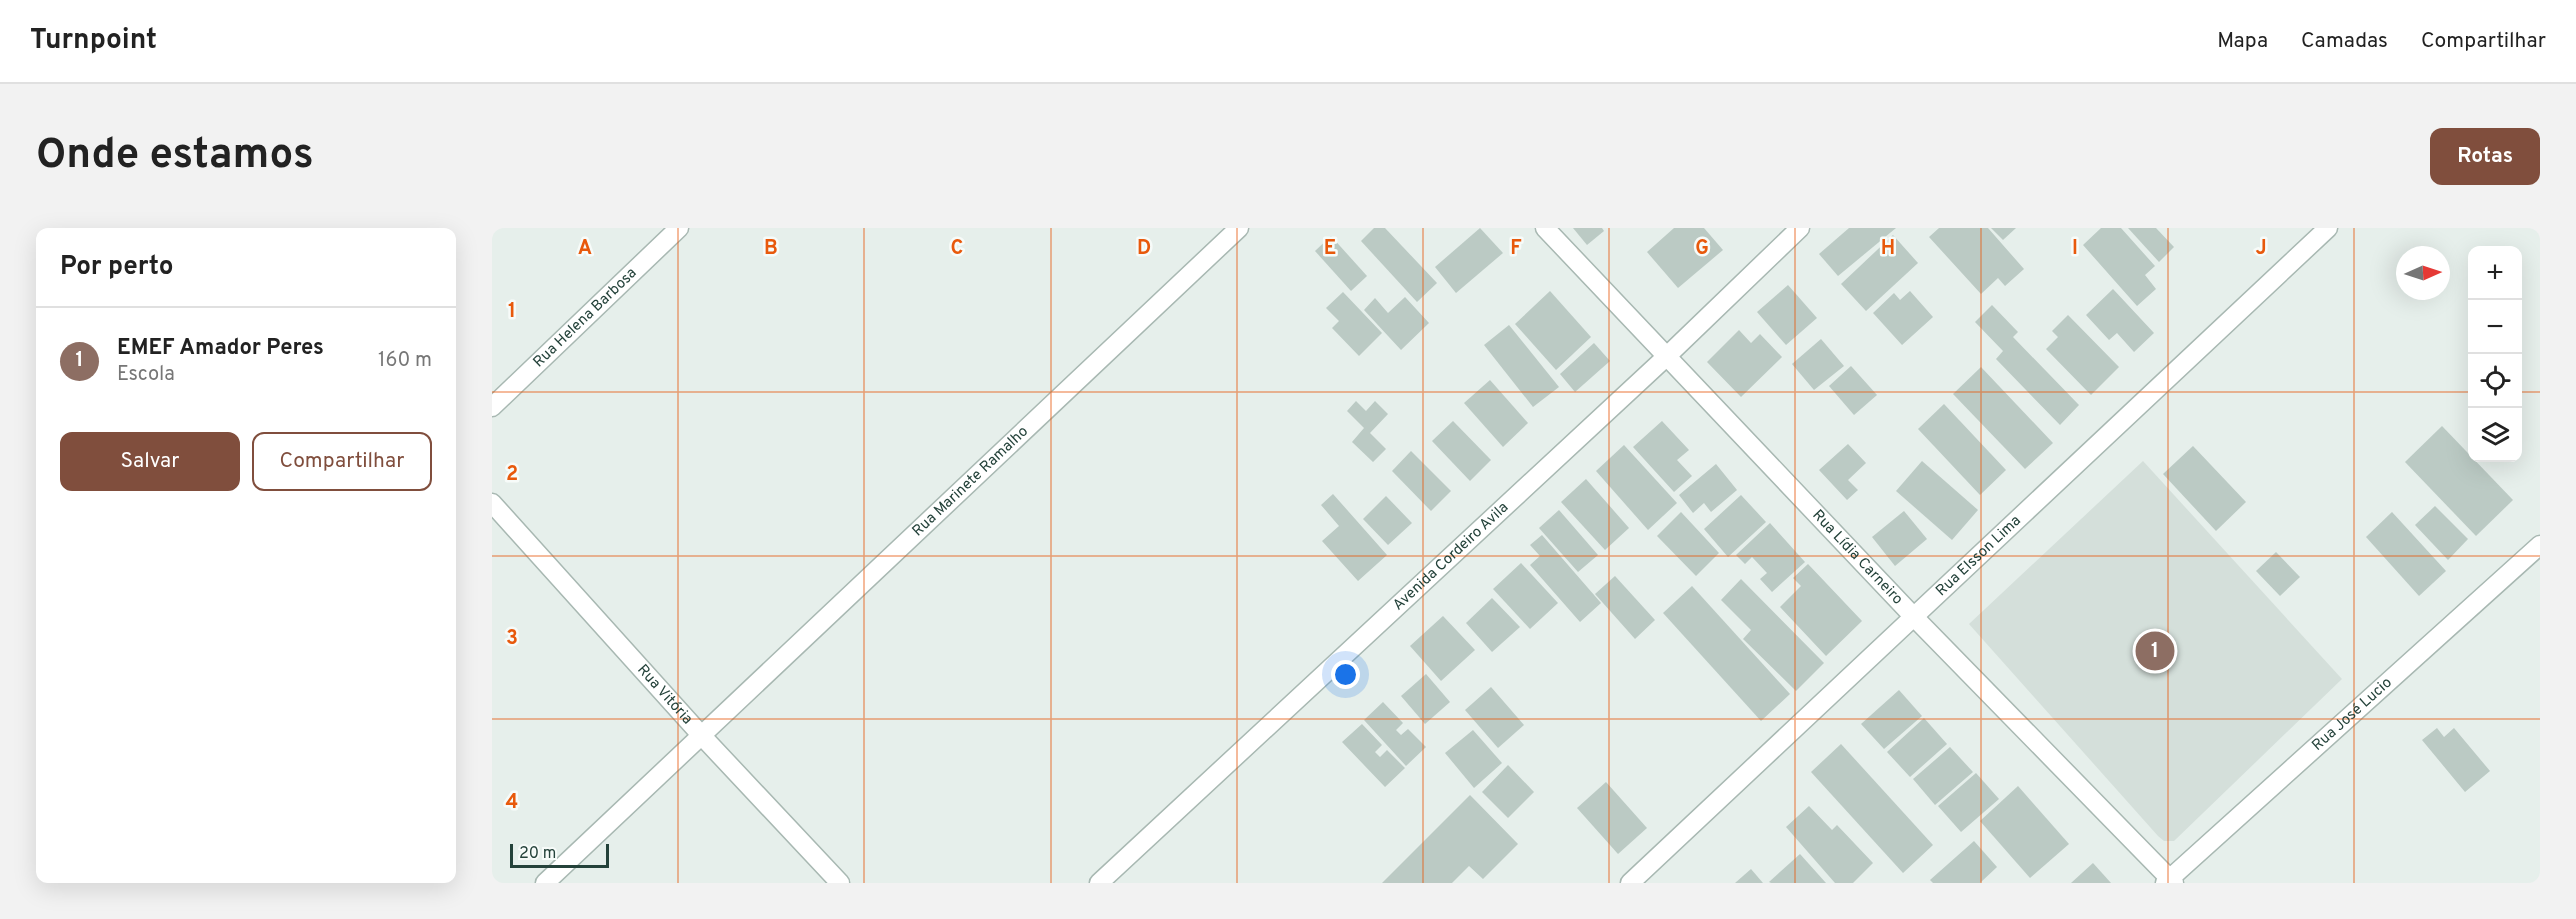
<!DOCTYPE html>
<html lang="pt">
<head>
<meta charset="utf-8">
<style>
	body { margin:0; font-family:Overpass,sans-serif; background:#f2f2f2; color:#222 }
	.controls { position:absolute; right:18px; top:18px; display:grid; overflow:hidden; border-radius:12px; box-shadow:0 6px 24px #0002 }
	.controls button { width:54px; height:54px; display:grid; place-items:center; padding:0; border:0; border-bottom:2px solid #e0e0e0; background:#fff; color:#222; font:30px sans-serif }
	.compass { position:absolute; left:1904px; top:18px; width:54px; height:54px; border-radius:50%; background:#fff; box-shadow:0 6px 24px #0002; rotate:87deg }
	.scale { position:absolute; left:18px; bottom:15px; width:99px; box-sizing:border-box; padding-left:6px; border:3px solid #24423a; border-top:0; font-size:16px; line-height:21px; white-space:nowrap; color:#24423a; -webkit-text-stroke:4px #f7fbf9; paint-order:stroke }
	.you { position:absolute; left:854px; top:447px; width:21px; height:21px; margin:-15px; border:4px solid #fff; border-radius:50%; background:#1a73e8; box-shadow:0 0 0 9px #1a73e833 }
	.badge { display:grid; place-items:center; width:39px; height:39px; border-radius:50%; background:#804e3d; color:#fff; font-size:20px; font-weight:700 }
	.pin { position:absolute; translate:-50% -50%; border:3px solid #fff; box-shadow:0 2px 6px #0006 }
	.list { margin:0; padding:0; list-style:none }
	h2 { display:flex; justify-content:space-between; align-items:center; height:78px; margin:0; padding:0 24px; font-size:26px }
	h2 small { font-size:20px; font-weight:400; color:#767676 }
	.list li { display:grid; grid-template-columns:39px 1fr auto; gap:18px; align-items:center; box-sizing:border-box; height:108px; padding:0 24px; border-top:2px solid #e0e0e0 }
	.list b { display:block; font-size:22px; white-space:nowrap }
	.list p { margin:0; font-size:20px; white-space:nowrap; color:#767676 }
	.list em { font-size:20px; font-style:normal; color:#767676 }
	.actions { display:flex; gap:12px; padding:18px 24px }
	.actions a { flex:1; padding:14px 0; border:2px solid #804e3d; border-radius:12px; text-align:center; font-size:21px; color:#804e3d }
	.actions .main { background:#804e3d; color:#fff }
	.icon { flex:none; width:33px; height:33px; fill:none; stroke:currentColor; stroke-width:2; stroke-linecap:round; stroke-linejoin:round }
	.map { position:relative; flex:none; width:2048px; height:655px; overflow:hidden; border-radius:12px }
	header { display:flex; align-items:center; gap:36px; box-sizing:border-box; height:84px; padding:0 30px; background:#fff; border-bottom:2px solid #e0e0e0 }
	header strong { font-size:28px }
	nav { display:flex; gap:33px; margin-inline-start:auto; font-size:21px }
	.intro { display:flex; align-items:center; justify-content:space-between; box-sizing:border-box; height:144px; padding:0 36px }
	h1 { margin:0; font-size:42px }
	.button { padding:15px 27px; border-radius:12px; background:#804e3d; color:#fff; font-size:21px; font-weight:700 }
	main { display:flex; gap:36px; padding:0 36px }
	aside { flex:1; background:#fff; border-radius:12px; box-shadow:0 6px 24px #0002 }
	.map>svg:first-child { display:block }
	.built { fill:#d4dfda }
	.building { fill:#bbcac4 }
	.lines { fill:none; stroke-linecap:round; stroke-linejoin:round }
	.street-casing { stroke:#a8b8b2; stroke-width:21 }
	.street { stroke:#fff; stroke-width:18 }
	.grid { fill:none; stroke:#e8590c; stroke-width:1.5; stroke-opacity:0.55 }
	.labels { text-anchor:middle; dominant-baseline:central; stroke-width:5; stroke-linejoin:round; paint-order:stroke }
	.street-label { font-size:15px; fill:#24423a; stroke:#f7fbf9 }
	.grid-label { font-size:20px; text-anchor:middle; font-weight:bold; fill:#e8590c; stroke:#f7fbf9; stroke-width:5; stroke-linejoin:round; paint-order:stroke }
</style>
</head>
<body>
<header>
<strong>Turnpoint</strong>
<nav><a>Mapa</a><a>Camadas</a><a>Compartilhar</a></nav>
</header>
<div class="intro"><h1>Onde estamos</h1><a class="button">Rotas</a></div>
<main>
<aside>
<h2>Por perto<small></small></h2>
<ul class="list">
<li><span class="badge" style="background:#8d6e63">1</span><div><b>EMEF Amador Peres</b><p>Escola</p></div><em>160 m</em></li>
</ul>
<div class="actions"><a class="main">Salvar</a><a>Compartilhar</a></div>
</aside>
<div class="map">
<svg width="2048" height="655" viewBox="0 0 2048 655">
	<rect width="100%" height="100%" fill="#e6efeb"/>
	<path class="built" d="M1651 233 1850 451 1682 613H1672L1666 608 1477 396Z"/>
	<g class="building">
		<path d="M882 0H893L945 55 925 74 869 13Z"/>
		<path d="M988 0 1011 25 964 65 943 39Z"/>
		<path d="M1081 0H1110L1112 3 1095 17Z"/>
		<path d="M1182 0H1212L1231 22 1186 60 1155 24Z"/>
		<path d="M1357 0H1404L1346 48 1327 26Z"/>
		<path d="M1447 0H1496L1532 41 1513 58 1506 50 1489 66 1437 9Z"/>
		<path d="M1499 0H1524L1511 12Z"/>
		<path d="M1609 0H1629L1663 38 1653 47 1664 61 1645 78 1591 17Z"/>
		<path d="M1636 0H1664L1682 19 1667 34Z"/>
		<path d="M1401 7 1426 35 1374 83 1349 56Z"/>
		<path d="M839 8 875 48 859 63 823 23Z"/>
		<path d="M1296 57 1325 90 1294 117 1265 84Z"/>
		<path d="M1621 61 1662 105 1642 124 1625 105 1617 112 1594 87Z"/>
		<path d="M1058 63 1099 109 1064 142 1023 96Z"/>
		<path d="M1418 63 1441 89 1410 117 1381 85 1402 65 1408 72Z"/>
		<path d="M851 64 890 105 867 128 840 100 847 93 834 80Z"/>
		<path d="M913 69 937 95 909 122 872 82 883 70 896 85Z"/>
		<path d="M1500 77 1526 104 1521 109 1587 177 1568 197 1504 131 1511 123 1483 94Z"/>
		<path d="M1576 87 1627 139 1599 167 1554 121 1566 109 1560 103Z"/>
		<path d="M1017 97 1067 159 1041 179 992 117Z"/>
		<path d="M1247 102 1259 115 1268 106 1290 129 1249 169 1215 134Z"/>
		<path d="M1329 111 1352 138 1322 162 1300 136Z"/>
		<path d="M1102 115 1118 133 1083 164 1068 146Z"/>
		<path d="M1359 138 1385 167 1362 187 1337 158Z"/>
		<path d="M1489 139 1561 215 1533 241 1461 166Z"/>
		<path d="M998 152 1036 195 1011 219 972 175Z"/>
		<path d="M864 173 874 183 883 173 896 186 878 205 894 221 881 234 860 214 872 200 855 183Z"/>
		<path d="M1452 176 1514 242 1488 267 1426 201Z"/>
		<path d="M961 193 999 232 978 253 940 213Z"/>
		<path d="M1170 193 1197 222 1185 232 1200 248 1182 264 1141 219Z"/>
		<path d="M1950 198 2021 272 1984 308 1913 234Z"/>
		<path d="M1356 216 1374 235 1356 252 1366 262 1355 272 1327 242Z"/>
		<path d="M1132 217 1185 275 1156 302 1104 243Z"/>
		<path d="M1701 218 1754 274 1724 303 1671 246Z"/>
		<path d="M919 223 959 263 939 283 900 243Z"/>
		<path d="M1430 233 1486 282 1460 312 1404 263Z"/>
		<path d="M1224 236 1245 262 1219 284 1212 275 1201 285 1187 267Z"/>
		<path d="M1094 251 1137 300 1113 322 1069 274Z"/>
		<path d="M841 266 895 327 866 353 830 313 847 298 829 277Z"/>
		<path d="M1249 267 1274 294 1236 329 1212 301Z"/>
		<path d="M894 268 920 295 896 317 871 291Z"/>
		<path d="M1943 278 1976 311 1956 332 1923 297Z"/>
		<path d="M1067 282 1106 327 1086 344 1047 300Z"/>
		<path d="M1412 283 1435 311 1403 338 1380 309Z"/>
		<path d="M1189 284 1227 325 1204 348 1165 308Z"/>
		<path d="M1900 284 1954 343 1927 368 1874 309Z"/>
		<path d="M1278 295 1313 334 1280 364 1268 351 1275 345 1260 329 1253 336 1244 327Z"/>
		<path d="M1050 307 1109 375 1088 394 1038 337 1048 328 1038 317Z"/>
		<path d="M1784 324 1808 349 1788 368 1764 343Z"/>
		<path d="M1029 335 1066 375 1038 401 1001 361Z"/>
		<path d="M1316 336 1370 393 1334 428 1288 379 1309 358 1301 350Z"/>
		<path d="M1123 348 1163 392 1143 411 1103 366Z"/>
		<path d="M1249 351 1332 435 1304 463 1251 411 1259 402 1229 372Z"/>
		<path d="M1200 358 1298 466 1269 493 1171 385Z"/>
		<path d="M1000 370 1028 399 1000 424 974 395Z"/>
		<path d="M951 388 983 422 949 453 918 418Z"/>
		<path d="M934 446 958 474 933 496 909 468Z"/>
		<path d="M999 459 1032 497 1006 520 973 482Z"/>
		<path d="M1407 462 1430 488 1392 521 1369 496Z"/>
		<path d="M891 474 911 495 904 502 909 507 916 501 934 519 914 538 872 492Z"/>
		<path d="M1432 490 1455 516 1418 549 1395 524Z"/>
		<path d="M870 496 890 517 883 524 888 529 895 522 913 540 893 559 850 514Z"/>
		<path d="M1945 500 1952 509 1962 500 1998 543 1973 564 1930 512Z"/>
		<path d="M981 502 1010 535 982 560 953 525Z"/>
		<path d="M1349 516 1441 617 1411 645 1319 544Z"/>
		<path d="M1458 519 1481 544 1443 577 1421 551Z"/>
		<path d="M1016 537 1042 564 1016 590 990 564Z"/>
		<path d="M1484 545 1507 571 1469 604 1446 578Z"/>
		<path d="M1114 554 1155 600 1126 626 1085 580Z"/>
		<path d="M1526 558 1577 616 1538 650 1488 593Z"/>
		<path d="M978 567 1026 616 991 651 977 638 960 655H890Z"/>
		<path d="M1317 578 1340 602 1345 597 1381 635 1361 655H1343L1294 599Z"/>
		<path d="M1482 613 1505 639 1488 655H1441L1438 652Z"/>
		<path d="M1308 626 1334 655H1279L1277 654Z"/>
		<path d="M1601 635 1619 655H1579Z"/>
		<path d="M1259 641 1271 655H1243Z"/>
	</g>
	<g class="lines">
		<defs>
			<g id="street">
				<path id="s1" d="M1053 0 1421 388 1682 655"/>
				<path id="s2" d="M0 179 187 0"/>
				<path id="s3" d="M0 275 210 508 348 655"/>
				<path id="s4" d="M53 655 747 0"/>
				<path id="s5" d="M607 655 1174 129 1308 0"/>
				<path id="s6" d="M1138 655 1836 0"/>
				<path id="s7" d="M1673 655 2048 317"/>
			</g>
		</defs>
		<use href="#street" class="street-casing"/>
		<use href="#street" class="street"/>
	</g>
	<path class="grid" d="M186 0V655M372 0V655M559 0V655M745 0V655M931 0V655M1117 0V655M1303 0V655M1489 0V655M1676 0V655M1862 0V655M0 164H1980M2026 164H2048M0 328H2048M0 491H2048"/>
	<g class="labels">
		<g class="street-label">
			<text stroke="none"><textPath href="#s2" startOffset="129">Rua Helena Barbosa</textPath></text>
			<text stroke="none"><textPath href="#s4" startOffset="585">Rua Marinete Ramalho</textPath></text>
			<text stroke="none"><textPath href="#s6" startOffset="478">Rua Elsson Lima</textPath></text>
			<text stroke="none"><textPath href="#s5" startOffset="480">Avenida Cordeiro Avila</textPath></text>
			<text stroke="none"><textPath href="#s1" startOffset="454">Rua Lídia Carneiro</textPath></text>
			<text stroke="none"><textPath href="#s3" startOffset="258">Rua Vitória</textPath></text>
			<text stroke="none"><textPath href="#s7" startOffset="252">Rua José Lucio</textPath></text>
		</g>
	</g>
	<g class="grid-label">
		<text x="93" y="26">A</text>
		<text x="279" y="26">B</text>
		<text x="465" y="26">C</text>
		<text x="652" y="26">D</text>
		<text x="838" y="26">E</text>
		<text x="1024" y="26">F</text>
		<text x="1210" y="26">G</text>
		<text x="1396" y="26">H</text>
		<text x="1583" y="26">I</text>
		<text x="1769" y="26">J</text>
		<text x="20" y="89">1</text>
		<text x="20" y="252">2</text>
		<text x="20" y="416">3</text>
		<text x="20" y="580">4</text>
	</g>
</svg>
<div class="controls">
<button>+</button>
<button>−</button>
<button><svg class="icon" aria-label="locate" viewBox="0 0 24 24"><circle cx="12" cy="12" r="6"/><path d="M12 2v4M12 18v4M2 12h4M18 12h4"/></svg></button>
<button><svg class="icon" aria-label="layers" viewBox="0 0 24 24"><path d="M12 4l9 5-9 5-9-5zM3 14l9 5 9-5"/></svg></button>
</div>
<svg class="compass" viewBox="-18 -18 36 36"><path d="M0-13l5 13h-10z" fill="#e53935"/><path d="M0 13l5-13h-10z" fill="#767676"/></svg>
<div class="scale">20 m</div>
<div class="you"></div>
<div class="pin badge" style="left:1663px;top:423px;background:#8d6e63">1</div>
</div>
</main>
</body>
</html>
